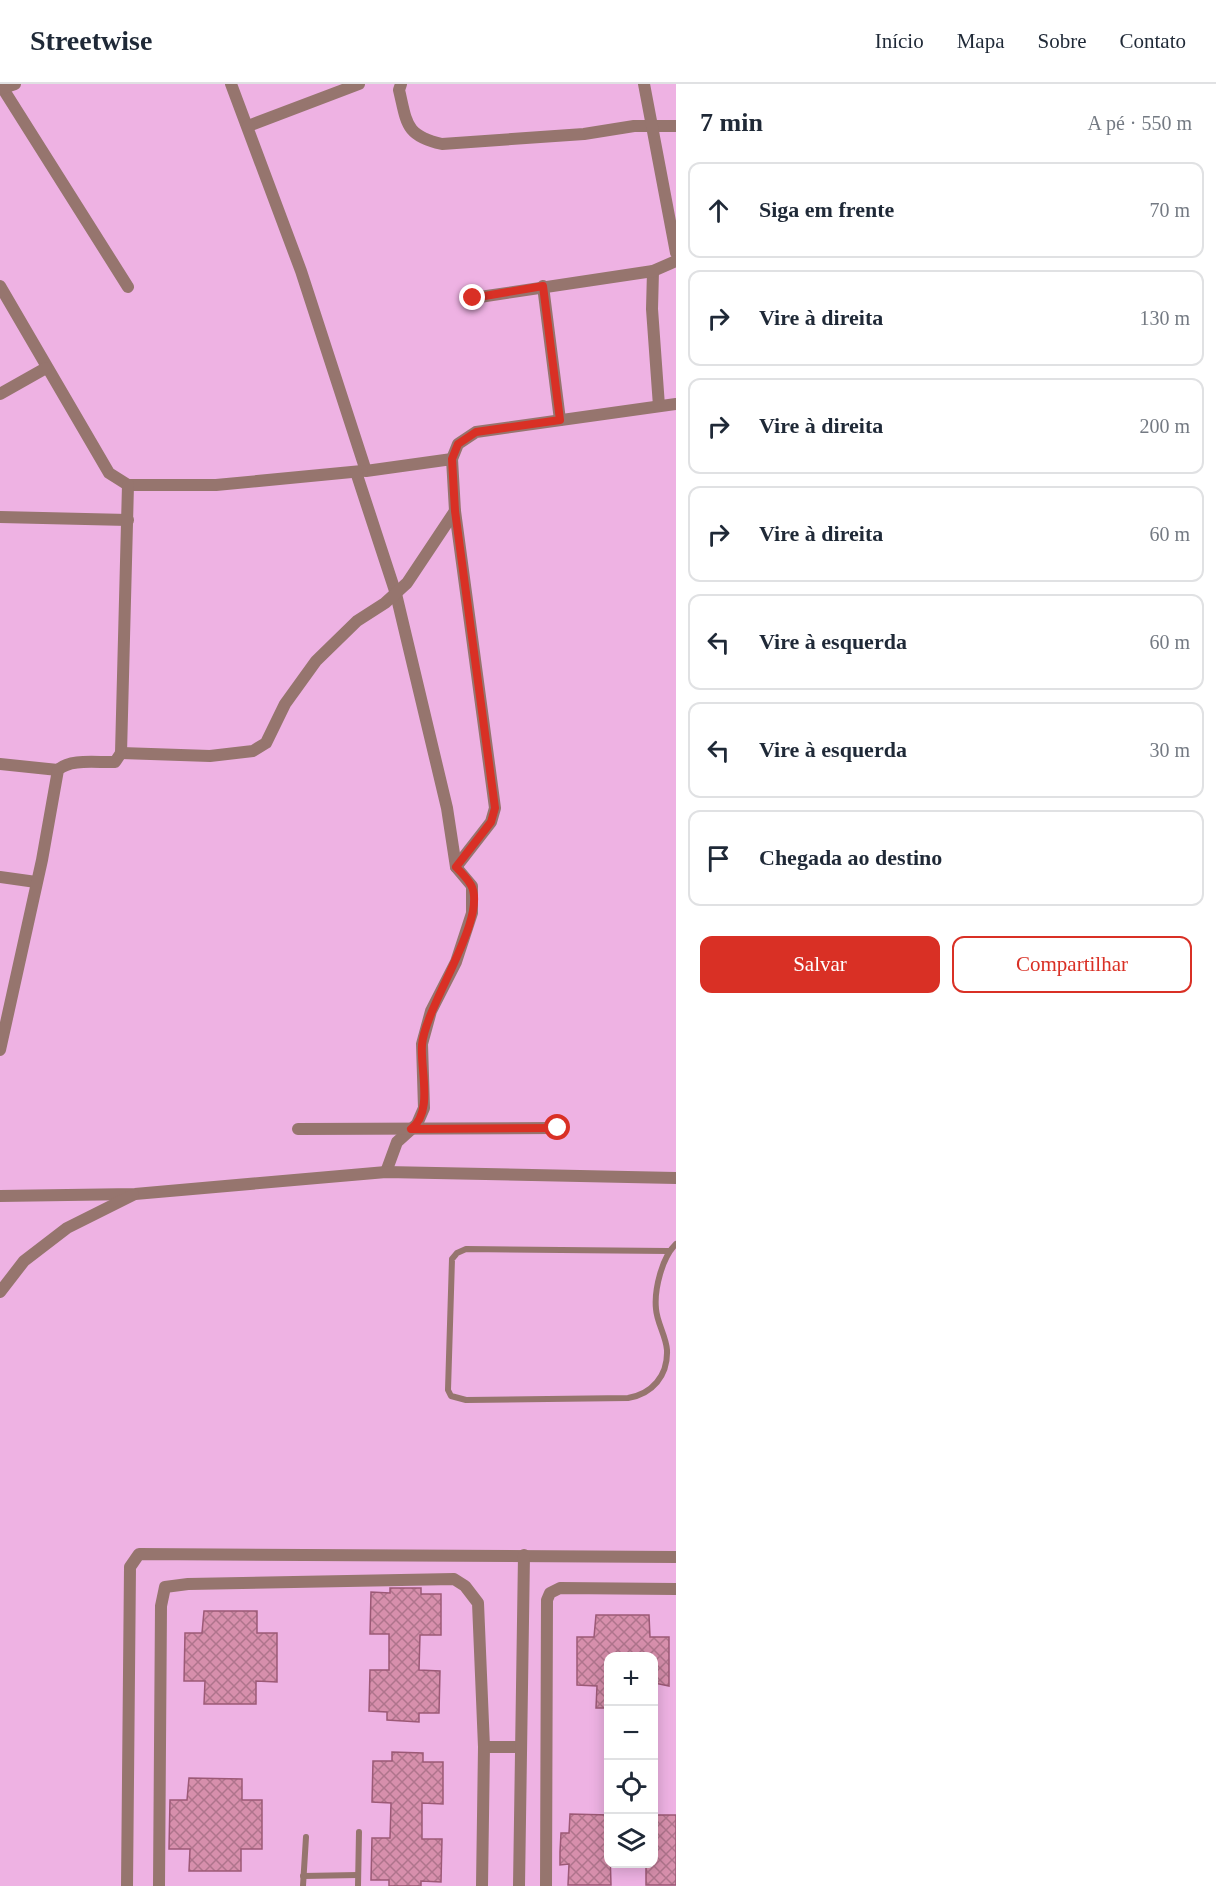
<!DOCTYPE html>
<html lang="pt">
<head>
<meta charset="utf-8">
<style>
	body { margin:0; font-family:"Times New Roman",serif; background:#f6f6f7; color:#1f2937 }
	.controls { position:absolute; right:18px; bottom:18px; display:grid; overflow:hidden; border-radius:12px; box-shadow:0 3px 15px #0003 }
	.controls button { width:54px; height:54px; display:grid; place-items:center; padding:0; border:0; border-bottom:2px solid #e0e1e3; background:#fff; color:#1f2937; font:30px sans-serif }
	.stop { position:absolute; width:18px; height:18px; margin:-14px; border:4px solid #d93025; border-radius:50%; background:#fff }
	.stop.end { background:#d93025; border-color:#fff; box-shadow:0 2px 6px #0008 }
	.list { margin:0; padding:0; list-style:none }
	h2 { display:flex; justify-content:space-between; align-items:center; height:78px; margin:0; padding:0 24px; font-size:26px }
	h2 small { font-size:20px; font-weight:400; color:#747a83 }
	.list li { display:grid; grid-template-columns:39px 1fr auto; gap:18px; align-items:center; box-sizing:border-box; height:96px; margin:0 12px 12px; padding:0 12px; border:2px solid #e0e1e3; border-radius:12px }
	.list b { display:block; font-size:22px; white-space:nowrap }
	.list em { font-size:20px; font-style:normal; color:#747a83 }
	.actions { display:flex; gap:12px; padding:18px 24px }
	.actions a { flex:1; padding:14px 0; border:2px solid #d93025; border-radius:12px; text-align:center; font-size:21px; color:#d93025 }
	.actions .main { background:#d93025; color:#fff }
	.icon { flex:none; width:33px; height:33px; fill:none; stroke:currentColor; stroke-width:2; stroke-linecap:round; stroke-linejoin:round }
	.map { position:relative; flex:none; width:676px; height:1802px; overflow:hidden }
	header { display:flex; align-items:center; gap:36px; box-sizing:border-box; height:84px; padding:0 30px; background:#fff; border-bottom:2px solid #e0e1e3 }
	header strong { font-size:28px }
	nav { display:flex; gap:33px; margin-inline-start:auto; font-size:21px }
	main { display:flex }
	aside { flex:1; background:#fff }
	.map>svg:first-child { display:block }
	.building { fill:url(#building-cross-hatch); stroke:#9c5976; stroke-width:1.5 }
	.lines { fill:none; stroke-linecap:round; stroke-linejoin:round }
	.lane { stroke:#96756e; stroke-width:6 }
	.street { stroke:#96756e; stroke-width:12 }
	.route { stroke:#d93025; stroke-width:8 }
</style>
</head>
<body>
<header>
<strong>Streetwise</strong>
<nav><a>Início</a><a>Mapa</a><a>Sobre</a><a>Contato</a></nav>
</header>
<main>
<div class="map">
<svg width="676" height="1802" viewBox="0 0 676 1802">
	<defs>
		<pattern id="building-cross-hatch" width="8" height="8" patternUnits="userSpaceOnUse" patternTransform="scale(1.5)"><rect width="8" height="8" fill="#d78fac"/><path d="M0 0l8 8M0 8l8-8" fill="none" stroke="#af748c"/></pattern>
	</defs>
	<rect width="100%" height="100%" fill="#eeb2e3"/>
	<g class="building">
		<path d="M390 1504H421V1510H441V1551H420L419 1586 440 1587 439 1629H419V1638L387 1636V1628L369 1627 370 1586H389V1550H370L371 1508 390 1509Z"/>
		<path d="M204 1527H257V1549H277V1598L256 1597V1620H204L205 1597H184L185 1549H202Z"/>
		<path d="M596 1531H649L650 1553H669V1602L654 1599V1572H609V1624H596L597 1602 577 1601V1553H594Z"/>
		<path d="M392 1668 423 1669V1678H443V1720L422 1719V1755H442L441 1798 421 1797V1802H389V1796H371L372 1754H390L391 1719 372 1718 373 1677H392Z"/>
		<path d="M189 1694 242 1695V1716H262V1765H241V1787H189L190 1765H169L170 1716H187Z"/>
		<path d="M570 1730 609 1731 611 1801H568L569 1780 560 1781V1768L561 1749H569Z"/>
		<path d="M654 1731H676V1801H646V1779H654Z"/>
	</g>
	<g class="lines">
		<g class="lane">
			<path d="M668 1167 466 1165 457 1169 452 1175 448 1306 451 1312 466 1316 628 1314C652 1310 668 1292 667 1266 666 1252 657 1239 656 1225 654 1206 662 1173 676 1160"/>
			<path d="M303 1792 358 1791"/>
			<path d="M303 1802 306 1753"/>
			<path d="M358 1802 359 1748"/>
		</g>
		<g class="street">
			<path d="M0 0 128 203"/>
			<path d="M231 0 301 187 366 387 452 375 455 427 495 724 491 738 456 783"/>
			<path d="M401 0 399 6C407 39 405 52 442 60L584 50 634 42H676"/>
			<path d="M644 0 676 169"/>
			<path d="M0 5 15 0"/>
			<path d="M248 42 359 0"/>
			<path d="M653 187 652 225 659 322"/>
			<path d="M0 202 109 389 128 401H216L362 387"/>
			<path d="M543 202 560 336"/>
			<path d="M473 214 653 187 676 177"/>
			<path d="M0 310 46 284"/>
			<path d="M452 375 458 360 476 348 676 320"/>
			<path d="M356 388 396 510 447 724 456 783 472 802V829L456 878 431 927 422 960 424 1024 417 1040 397 1058 386 1088"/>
			<path d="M0 433 128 436"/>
			<path d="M121 669 210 672 253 667 266 659 285 620 316 577 357 537 385 519 407 499 455 427"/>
			<path d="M0 680 58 686"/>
			<path d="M0 793 36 798"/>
			<path d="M0 966 42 776 58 686C70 674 99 679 115 678L121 669 128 401"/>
			<path d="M298 1045 558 1044"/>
			<path d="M0 1112 135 1110 386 1088 676 1094"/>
			<path d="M0 1208 24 1177 67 1144 133 1111"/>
			<path d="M484 1663H521"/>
			<path d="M127 1802 130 1483 139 1470 676 1473"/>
			<path d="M159 1802 161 1522 165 1503 188 1500 454 1495 465 1502 478 1519 484 1663 482 1802"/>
			<path d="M519 1802 524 1471"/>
			<path d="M546 1802 547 1516 550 1509 560 1504 676 1505"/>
		</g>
	</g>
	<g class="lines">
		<path class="route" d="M473 214 543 202 560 336 476 348 458 360 452 375 455 427 495 724 491 738 456 783C461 788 467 794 471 801 489 833 425 922 422 961 420 986 434 1028 411 1045L558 1044"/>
	</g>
</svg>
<div class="controls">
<button>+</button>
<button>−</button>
<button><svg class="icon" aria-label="locate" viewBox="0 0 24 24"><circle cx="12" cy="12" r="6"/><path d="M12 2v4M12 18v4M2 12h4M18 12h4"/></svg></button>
<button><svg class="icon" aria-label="layers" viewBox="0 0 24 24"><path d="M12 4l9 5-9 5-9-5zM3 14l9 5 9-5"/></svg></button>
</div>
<div class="stop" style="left:558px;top:1044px"></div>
<div class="stop end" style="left:473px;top:214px"></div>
</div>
<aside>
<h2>7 min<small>A pé · 550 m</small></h2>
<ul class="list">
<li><svg class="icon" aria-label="ahead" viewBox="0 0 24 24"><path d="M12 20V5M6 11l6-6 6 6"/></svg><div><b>Siga em frente</b></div><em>70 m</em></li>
<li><svg class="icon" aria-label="right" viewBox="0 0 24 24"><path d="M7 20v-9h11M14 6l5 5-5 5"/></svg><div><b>Vire à direita</b></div><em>130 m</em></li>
<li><svg class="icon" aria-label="right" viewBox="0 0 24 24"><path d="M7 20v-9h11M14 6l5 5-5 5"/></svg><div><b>Vire à direita</b></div><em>200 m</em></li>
<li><svg class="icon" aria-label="right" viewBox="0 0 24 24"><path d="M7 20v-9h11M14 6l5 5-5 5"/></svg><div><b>Vire à direita</b></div><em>60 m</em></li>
<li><svg class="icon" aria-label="left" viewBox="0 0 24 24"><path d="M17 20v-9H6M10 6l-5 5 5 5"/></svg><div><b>Vire à esquerda</b></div><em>60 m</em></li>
<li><svg class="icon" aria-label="left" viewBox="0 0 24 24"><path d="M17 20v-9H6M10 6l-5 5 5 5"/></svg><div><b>Vire à esquerda</b></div><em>30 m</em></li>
<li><svg class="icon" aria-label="arrive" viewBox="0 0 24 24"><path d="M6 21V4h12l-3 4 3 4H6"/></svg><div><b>Chegada ao destino</b></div></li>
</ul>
<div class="actions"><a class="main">Salvar</a><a>Compartilhar</a></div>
</aside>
</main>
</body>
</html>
